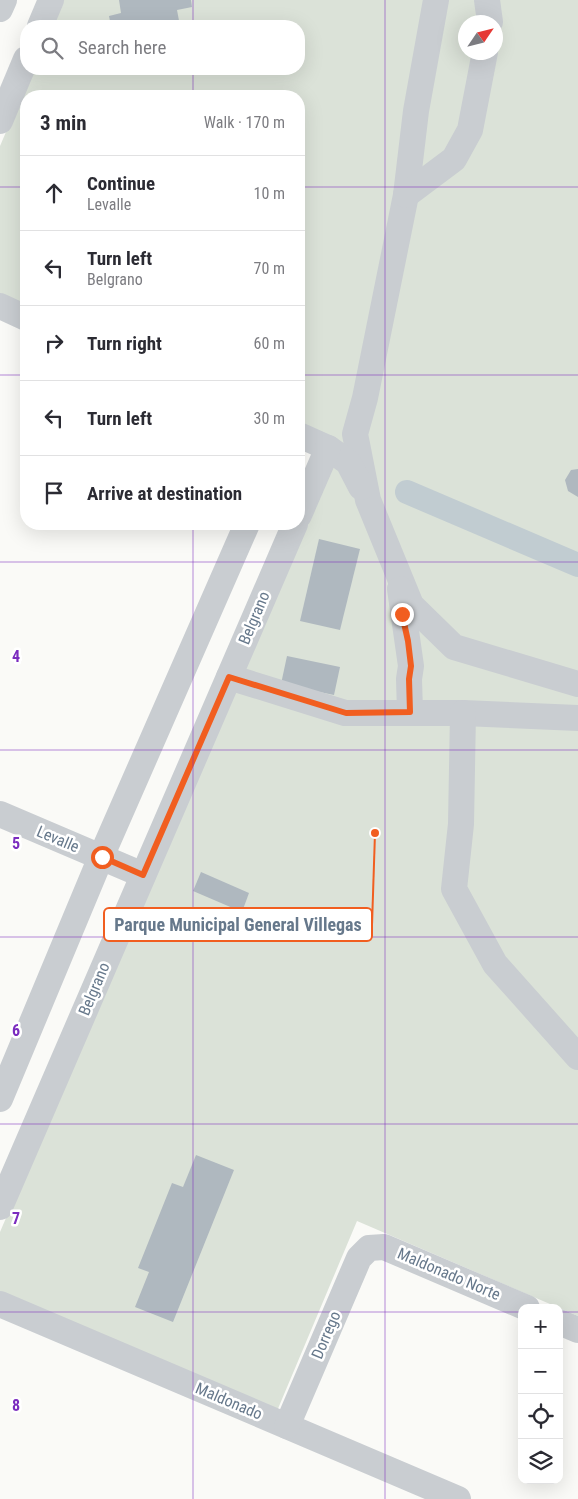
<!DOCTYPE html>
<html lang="en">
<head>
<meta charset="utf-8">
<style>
	body { margin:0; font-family:"Roboto Condensed",sans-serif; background:#f7f7f7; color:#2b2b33 }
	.controls { position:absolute; right:15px; bottom:15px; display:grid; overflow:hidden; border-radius:10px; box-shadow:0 5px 20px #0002 }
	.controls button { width:45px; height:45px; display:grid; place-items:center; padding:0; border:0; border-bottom:1px solid #e1e1e2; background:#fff; color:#2b2b33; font:25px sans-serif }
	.compass { position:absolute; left:458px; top:15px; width:45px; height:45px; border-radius:50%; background:#fff; box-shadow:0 5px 20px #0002; rotate:55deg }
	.stop { position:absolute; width:15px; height:15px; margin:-11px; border:4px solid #f15e20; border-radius:50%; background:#fff }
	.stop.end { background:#f15e20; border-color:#fff; box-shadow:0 1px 5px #0008 }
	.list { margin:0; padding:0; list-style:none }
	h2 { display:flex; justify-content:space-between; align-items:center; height:65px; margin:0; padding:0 20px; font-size:21px }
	h2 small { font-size:16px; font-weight:400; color:#7c7c81 }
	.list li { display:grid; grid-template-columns:32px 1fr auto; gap:15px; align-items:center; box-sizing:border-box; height:75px; padding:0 20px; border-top:1px solid #e1e1e2 }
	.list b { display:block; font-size:19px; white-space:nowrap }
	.list p { margin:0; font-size:16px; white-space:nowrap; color:#7c7c81 }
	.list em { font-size:16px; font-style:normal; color:#7c7c81 }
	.icon { flex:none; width:28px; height:28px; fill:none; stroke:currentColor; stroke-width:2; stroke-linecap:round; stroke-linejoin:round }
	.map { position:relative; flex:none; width:578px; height:1499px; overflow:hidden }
	.search { position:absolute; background:#fff; box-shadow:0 5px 20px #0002; left:20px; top:20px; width:285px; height:55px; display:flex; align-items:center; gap:12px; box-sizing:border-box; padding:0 18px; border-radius:20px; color:#7c7c81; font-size:19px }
	.panel { position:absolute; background:#fff; box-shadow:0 5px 20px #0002; left:20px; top:90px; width:285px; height:440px; border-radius:20px }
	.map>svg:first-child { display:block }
	.green { fill:#dbe2d8; fill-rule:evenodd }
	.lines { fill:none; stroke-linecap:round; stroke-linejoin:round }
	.canal { stroke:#c1ccd1; stroke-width:24 }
	.building { fill:#afb8bf }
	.minor { stroke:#c9cdd1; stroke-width:26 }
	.route { stroke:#f15e20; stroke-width:6 }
	.grid { fill:none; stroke:#7b2cbf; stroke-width:1; stroke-opacity:0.55 }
	.labels { text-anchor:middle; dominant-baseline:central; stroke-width:5; stroke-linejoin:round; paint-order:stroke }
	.street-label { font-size:16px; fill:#66788b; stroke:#fff }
	.grid-label { font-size:16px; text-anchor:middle; font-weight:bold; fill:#7b2cbf; stroke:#fff; stroke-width:5; stroke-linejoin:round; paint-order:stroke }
	.leader { fill:none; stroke:#f15e20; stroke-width:2 }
	.callout-dot { fill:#f15e20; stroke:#fff; stroke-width:2 }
	.callout { fill:#fff; stroke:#f15e20; stroke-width:2 }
	.callout-label { font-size:18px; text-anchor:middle; font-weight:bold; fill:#66788b }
</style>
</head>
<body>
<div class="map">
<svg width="578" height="1499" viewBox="0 0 578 1499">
	<rect width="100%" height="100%" fill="#fafaf7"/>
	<path class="green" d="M62 0H578V1316L357 1221 277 1411 0 1292V1232L338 444 299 427V96H26V308L0 297V146L33 69H299V26H51ZM466 22H496V52H466Z"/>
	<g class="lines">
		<path class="canal" d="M407 492 578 565"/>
	</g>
	<g class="building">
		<path d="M119 0H191L192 7 177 10 180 26H111L109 16 121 13Z"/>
		<path d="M578 469V497L568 491 565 480 571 470Z"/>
		<path d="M319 539 360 549 340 630 300 621Z"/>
		<path d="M287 656 340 667 334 695 281 684Z"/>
		<path d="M201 872 249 893 242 912 193 891Z"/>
		<path d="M196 1155 234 1170 173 1322 135 1307 149 1272 138 1268 172 1183 183 1187Z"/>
	</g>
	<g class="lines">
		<g class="minor">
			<path d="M436 0 416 111 406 195 365 398 355 434 368 500 411 605 454 647 578 684"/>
			<path d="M487 0 490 22"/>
			<path d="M0 9 4 0"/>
			<path d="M40 26 51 0"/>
			<path d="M0 121 26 59"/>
			<path d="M406 195 454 159 470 130 485 52"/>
			<path d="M0 306 26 318"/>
			<path d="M299 435 328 448 348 462 361 487"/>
			<path d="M299 515 328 448"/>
			<path d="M400 589 411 666 409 679 410 712"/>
			<path d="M229 677 345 713H463L578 718"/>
			<path d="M463 713 461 824 454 889 495 964 578 1057"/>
			<path d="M0 814 143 875"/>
			<path d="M0 1099 101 857 247 524"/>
			<path d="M0 1207 295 524"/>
			<path d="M0 1304 458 1499"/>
			<path d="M559 1322 578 1330"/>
			<path d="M287 1426 359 1258 369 1248 384 1247 527 1308"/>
		</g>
	</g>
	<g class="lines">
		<path class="route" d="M102 857 143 875 229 677 346 713 410 712 409 679 411 666 408 641 402 614"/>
	</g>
	<path class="grid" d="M193 0V26M385 0V1499M193 69V96M0 187H26M299 187H578M0 375H26M299 375H578M193 524V1499M0 562H578M0 750H578M0 937H578M0 1124H578M0 1312H522M559 1312H578"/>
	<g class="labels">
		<g class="street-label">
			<text transform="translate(254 618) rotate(-67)">Belgrano</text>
			<text transform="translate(58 839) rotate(23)">Levalle</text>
			<text transform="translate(94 989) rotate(-67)">Belgrano</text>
			<text transform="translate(449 1274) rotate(23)">Maldonado Norte</text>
			<text transform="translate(326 1335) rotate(-67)">Dorrego</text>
			<text transform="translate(229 1401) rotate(23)">Maldonado</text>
		</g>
	</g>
	<g class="grid-label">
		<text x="16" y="662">4</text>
		<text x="16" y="849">5</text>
		<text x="16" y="1036">6</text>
		<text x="16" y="1224">7</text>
		<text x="16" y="1411">8</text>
	</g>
	<path class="leader" d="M375 833L372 925"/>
	<circle class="callout-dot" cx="375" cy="833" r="5"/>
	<rect class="callout" x="104" y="908" width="268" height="33" rx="5"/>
	<g class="callout-label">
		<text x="238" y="931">Parque Municipal General Villegas</text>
	</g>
</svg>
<div class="controls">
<button>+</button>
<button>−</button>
<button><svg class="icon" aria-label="locate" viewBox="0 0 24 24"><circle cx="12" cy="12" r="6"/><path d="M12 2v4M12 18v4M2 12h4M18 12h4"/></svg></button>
<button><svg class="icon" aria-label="layers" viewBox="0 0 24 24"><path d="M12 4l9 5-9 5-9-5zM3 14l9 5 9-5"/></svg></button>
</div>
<svg class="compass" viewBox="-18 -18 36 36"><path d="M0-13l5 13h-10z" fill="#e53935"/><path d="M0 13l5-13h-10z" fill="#7c7c81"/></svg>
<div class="stop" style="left:102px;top:857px"></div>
<div class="stop end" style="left:402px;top:614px"></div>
<div class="search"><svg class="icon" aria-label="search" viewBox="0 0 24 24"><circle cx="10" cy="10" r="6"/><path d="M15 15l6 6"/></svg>Search here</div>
<section class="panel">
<h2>3 min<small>Walk · 170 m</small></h2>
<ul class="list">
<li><svg class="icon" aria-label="ahead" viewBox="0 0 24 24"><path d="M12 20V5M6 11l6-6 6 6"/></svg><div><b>Continue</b><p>Levalle</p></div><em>10 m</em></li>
<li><svg class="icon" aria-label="left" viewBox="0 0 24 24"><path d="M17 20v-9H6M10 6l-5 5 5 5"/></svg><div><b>Turn left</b><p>Belgrano</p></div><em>70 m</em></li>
<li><svg class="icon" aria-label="right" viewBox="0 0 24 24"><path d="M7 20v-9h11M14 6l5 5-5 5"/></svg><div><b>Turn right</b></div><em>60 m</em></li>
<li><svg class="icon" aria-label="left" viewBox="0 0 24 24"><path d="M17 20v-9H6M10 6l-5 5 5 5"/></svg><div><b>Turn left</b></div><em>30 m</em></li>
<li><svg class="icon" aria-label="arrive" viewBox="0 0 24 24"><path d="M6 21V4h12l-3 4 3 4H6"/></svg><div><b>Arrive at destination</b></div></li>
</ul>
</section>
</div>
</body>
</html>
